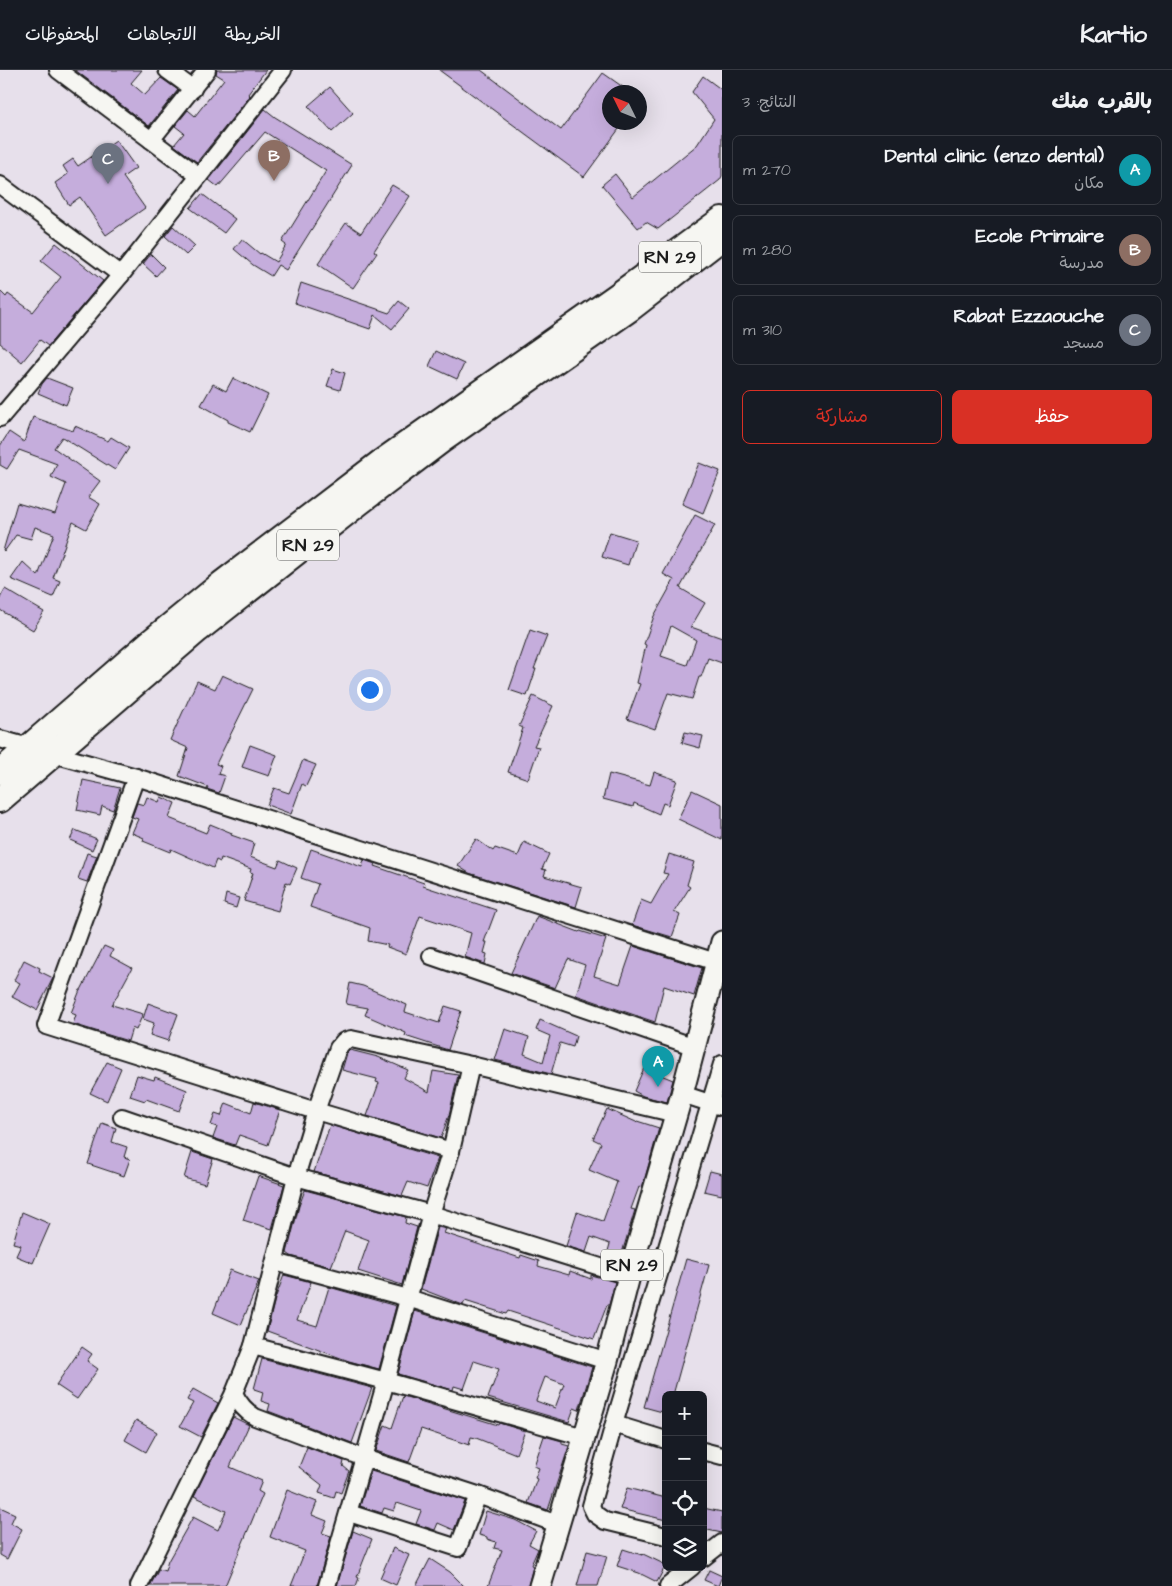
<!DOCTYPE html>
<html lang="ar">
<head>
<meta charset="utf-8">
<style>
	body { margin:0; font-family:"Architects Daughter","Playpen Sans Arabic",sans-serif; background:#20242c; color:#f1f3f6; direction:rtl }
	.controls { position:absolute; right:15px; bottom:15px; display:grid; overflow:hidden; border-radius:8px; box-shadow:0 5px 20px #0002 }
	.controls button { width:45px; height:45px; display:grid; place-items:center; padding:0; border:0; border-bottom:1px solid #363941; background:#171b24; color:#f1f3f6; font:25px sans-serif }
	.compass { position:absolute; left:602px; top:15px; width:45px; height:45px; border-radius:50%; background:#171b24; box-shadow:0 5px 20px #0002; rotate:313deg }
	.you { position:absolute; left:369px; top:619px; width:18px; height:18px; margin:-12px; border:4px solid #fff; border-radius:50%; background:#1a73e8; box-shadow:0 0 0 8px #1a73e833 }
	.badge { display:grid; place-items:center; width:32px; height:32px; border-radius:50%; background:#d93025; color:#fff; font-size:16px; font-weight:700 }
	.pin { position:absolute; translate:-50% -41px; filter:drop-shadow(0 1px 2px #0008) }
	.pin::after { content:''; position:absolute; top:26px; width:18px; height:15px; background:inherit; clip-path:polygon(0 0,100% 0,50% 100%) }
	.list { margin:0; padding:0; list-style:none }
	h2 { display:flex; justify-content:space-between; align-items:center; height:65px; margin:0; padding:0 20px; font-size:21px }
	h2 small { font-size:16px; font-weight:400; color:#9ea1a6 }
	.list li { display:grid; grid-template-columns:32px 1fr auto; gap:15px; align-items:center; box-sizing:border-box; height:70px; margin:0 10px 10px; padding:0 10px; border:1px solid #363941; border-radius:8px }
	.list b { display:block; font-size:19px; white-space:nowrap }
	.list p { margin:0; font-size:16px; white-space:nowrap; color:#9ea1a6 }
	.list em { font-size:16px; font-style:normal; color:#9ea1a6 }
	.actions { display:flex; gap:10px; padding:15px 20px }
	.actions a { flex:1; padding:11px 0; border:1px solid #d93025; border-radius:8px; text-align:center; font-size:18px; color:#d93025 }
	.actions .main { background:#d93025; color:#fff }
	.icon { flex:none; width:28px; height:28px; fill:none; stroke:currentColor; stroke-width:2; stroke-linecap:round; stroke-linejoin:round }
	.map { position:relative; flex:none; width:722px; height:1516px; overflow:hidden; direction:ltr }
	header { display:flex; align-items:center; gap:30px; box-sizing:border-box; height:70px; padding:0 25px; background:#171b24; border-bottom:1px solid #363941 }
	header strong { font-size:24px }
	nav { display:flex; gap:28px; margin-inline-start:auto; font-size:18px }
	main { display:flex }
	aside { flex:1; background:#171b24 }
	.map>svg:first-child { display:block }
	.building { fill:#c5addc; stroke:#1c1c1c; fill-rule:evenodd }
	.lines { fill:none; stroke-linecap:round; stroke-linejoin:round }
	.minor-casing { stroke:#1c1c1c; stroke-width:20 }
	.major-casing { stroke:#1c1c1c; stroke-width:25 }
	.highway-casing { stroke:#1c1c1c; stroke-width:28 }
	.minor { stroke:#f6f6f2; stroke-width:16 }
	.major { stroke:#f6f6f2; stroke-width:21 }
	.highway { stroke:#f6f6f2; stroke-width:24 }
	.labels { text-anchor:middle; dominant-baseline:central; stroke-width:4.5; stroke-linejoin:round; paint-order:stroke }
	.shield { fill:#f6f6f2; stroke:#5d5d5c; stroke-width:1 }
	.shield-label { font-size:18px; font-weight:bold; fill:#1c1c1c }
</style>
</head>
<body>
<header>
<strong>Kartio</strong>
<nav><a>الخريطة</a><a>الاتجاهات</a><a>المحفوظات</a></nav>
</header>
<main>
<aside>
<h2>بالقرب منك<small>النتائج: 3</small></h2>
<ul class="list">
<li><span class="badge" style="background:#0f9aa8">A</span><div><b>Dental clinic (enzo dental)</b><p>مكان</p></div><em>270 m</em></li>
<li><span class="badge" style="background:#8d6e63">B</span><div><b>Ecole Primaire</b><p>مدرسة</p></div><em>280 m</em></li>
<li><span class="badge" style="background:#6b7280">C</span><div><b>Rabat Ezzaouche</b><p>مسجد</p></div><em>310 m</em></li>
</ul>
<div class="actions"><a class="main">حفظ</a><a>مشاركة</a></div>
</aside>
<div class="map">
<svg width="722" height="1516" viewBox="0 0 722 1516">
	<rect width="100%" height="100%" fill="#e7e0eb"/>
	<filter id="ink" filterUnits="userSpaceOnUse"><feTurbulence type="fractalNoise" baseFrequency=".02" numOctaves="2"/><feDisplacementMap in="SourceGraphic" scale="10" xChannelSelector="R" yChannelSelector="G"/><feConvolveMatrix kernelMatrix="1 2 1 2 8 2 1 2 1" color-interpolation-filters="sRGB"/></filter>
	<g filter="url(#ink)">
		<g class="building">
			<path d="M75 0H142L131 13 145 25 161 8 178 20 149 56Z"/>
			<path d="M217 0H266L248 24 250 26 197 92 174 75 184 63 175 56 188 40 195 46 224 9 216 4Z"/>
			<path d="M439 0H481L561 60 603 3 630 22H610V52H624L584 107Z"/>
			<path d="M703 6 722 20V106L720 110 658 159 646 152 638 158 602 115 615 104 633 127 697 75 714 49 692 22Z"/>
			<path d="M330 17 353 43 332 62 308 36Z"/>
			<path d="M265 39 275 47 352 95 286 200 278 195 271 206 253 195 234 179 242 169 260 184 261 183 276 192 286 175 282 172 326 101 265 62 218 117 209 110Z"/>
			<path d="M116 70 136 98 123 107 145 138 106 165 80 127 69 135 55 113 68 104 63 96 73 89 78 96Z"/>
			<path d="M392 115 410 126 374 181 377 183 353 218 318 194 346 153 361 163Z"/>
			<path d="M202 124 235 149 224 163 190 138Z"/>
			<path d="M173 156 195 176 186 185 165 166Z"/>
			<path d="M56 173 103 211 48 276 40 270 22 292 0 273V221L6 227 8 224 33 242 61 207 41 191Z"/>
			<path d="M151 184 164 197 156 206 143 194Z"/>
			<path d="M301 213 389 243 399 231 409 239 392 259 375 245 370 259 295 233Z"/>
			<path d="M436 281 464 294 457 309 429 296Z"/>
			<path d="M333 299 345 303 340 320 327 316Z"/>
			<path d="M47 308 73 318 66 335 38 323 42 314Z"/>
			<path d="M233 308 268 325 250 362 228 352V350L201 335 213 314 226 321Z"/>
			<path d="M33 347 73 361 75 356 108 371 111 367 129 378 115 400 62 367 54 378 100 411 88 427 100 434 86 459 73 452 53 508 60 511 53 527 11 509 23 492 38 506 54 464 35 457 31 469 16 465 4 482 3 481 17 433 55 444 66 414 51 407 57 394 19 380 7 399 0 395V376L9 362 24 372Z"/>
			<path d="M699 393 720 401 703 443 682 434Z"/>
			<path d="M695 445 715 455 680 518 705 533 691 557 722 568V593L708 588 701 607H699L692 629 668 623 655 659 627 649 640 614 637 613 646 575 644 574 654 546 674 510 663 504ZM671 556 696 570 687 595 661 586Z"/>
			<path d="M610 462 636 470 628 495 602 487Z"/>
			<path d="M5 519 44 542 33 560 0 540V528Z"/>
			<path d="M530 560 547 566 534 599H536L527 626 509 620Z"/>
			<path d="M222 605 253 619 216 694 221 696 218 704 225 706 219 723 207 719 208 717 179 706 188 678 170 670 197 611 215 619Z"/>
			<path d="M533 626 553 636 534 676 539 677 528 709 508 702 523 658 519 656Z"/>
			<path d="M685 662 703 666 700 678 682 673Z"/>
			<path d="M250 675 277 685 269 706 242 697Z"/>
			<path d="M303 690 316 695 306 716 302 714 291 744 267 735 274 718 289 723Z"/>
			<path d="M654 702 677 710 668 735 663 733 659 744 634 733 633 737 603 729 609 704 650 715Z"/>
			<path d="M83 710 120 718 113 740 102 736 100 745 77 740Z"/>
			<path d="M692 720 722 734V770L678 749Z"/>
			<path d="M147 727 159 732 161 727 175 733 169 748 206 763 210 754 232 763 231 765 254 773 250 787 277 797 280 790 297 798 290 814 286 812 278 841 244 831 253 803 250 802 251 799 221 788 220 792 216 790 213 798 171 779 170 782 143 771 144 768 132 763 138 749 132 747 137 733 144 735Z"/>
			<path d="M75 760 97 769 92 780 70 770Z"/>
			<path d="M476 769 493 781 495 778 518 786 524 772 549 784 542 799 546 800 544 806 582 817 576 837 469 803 458 796Z"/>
			<path d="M311 779 362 797 364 790 375 794 374 796 424 813 423 816 496 840 484 872H487L484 883 487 884 485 894 465 887 471 863 420 846 406 884 387 877 388 875 368 871 370 858 310 837 318 814 301 808Z"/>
			<path d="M87 783 97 786 87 812 78 809Z"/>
			<path d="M669 784 694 792 687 815 690 817 674 842 680 845 672 867 632 855 641 830 651 834 668 804 663 803Z"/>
			<path d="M226 824 239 828 236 838 224 834Z"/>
			<path d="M537 846 579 862 580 861 606 869 594 906 620 914 633 876 702 898 694 926 664 916 655 952 576 925 585 895 568 889 555 918 511 903Z"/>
			<path d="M104 876 113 880 110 886 132 898 112 935 143 944 136 960 132 958 128 971 73 954 76 945 71 943 80 920H81Z"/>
			<path d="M24 890 40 898 39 901 53 908 37 940 12 927 20 913 14 910Z"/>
			<path d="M350 913 363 916 407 935 405 942 439 953 445 936 461 941 448 980 405 966 406 963 365 945 368 938 346 934Z"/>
			<path d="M148 933 178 944 168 971 150 965 154 953 143 949Z"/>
			<path d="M540 950 576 966 573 977 560 973 551 1004 495 990 505 959 529 967 524 984 543 992 550 966 536 960Z"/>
			<path d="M350 980 378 987 408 1000 404 1008 429 1022 433 1001 458 1005 449 1045 441 1068 367 1046 379 1013 376 1012 377 1009 342 1000 347 983Z"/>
			<path d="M107 992 121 998 107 1031 90 1023Z"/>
			<path d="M644 998 673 1010 667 1032 643 1026 634 1021Z"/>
			<path d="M137 1005 154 1010 155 1007 187 1020 179 1041 146 1029 145 1031 130 1026Z"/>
			<path d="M254 1032 280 1040 268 1075 239 1065 235 1075 213 1068 217 1057 211 1055 215 1044 221 1046 226 1033 251 1043Z"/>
			<path d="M607 1039 636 1052 637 1051 659 1058 642 1118 639 1117 631 1139 635 1140 619 1193 606 1188 610 1174 591 1167 586 1182 566 1176 577 1142 603 1151 617 1112 589 1100 601 1073 593 1069Z"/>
			<path d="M102 1053 116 1058 112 1072 127 1077 124 1087 130 1089 124 1106 88 1094Z"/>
			<path d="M330 1055 438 1088 427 1118 408 1112 402 1126 314 1102Z"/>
			<path d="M192 1082 213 1089 205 1114 184 1108Z"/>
			<path d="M710 1101 722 1104V1125L704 1121Z"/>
			<path d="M258 1106 284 1115 272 1159 243 1150Z"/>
			<path d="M305 1120 406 1147 405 1153 417 1157 402 1215 358 1201 369 1170 345 1161 331 1197 291 1186 287 1183 299 1136Z"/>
			<path d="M22 1142 50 1154 33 1193 16 1186 21 1175 13 1173Z"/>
			<path d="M438 1157 446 1159 444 1163 520 1188 521 1185 539 1191 538 1196 569 1205 570 1201 591 1209V1205L615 1212 609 1235H607L594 1269 508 1241 506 1244 465 1231 463 1235 421 1219Z"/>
			<path d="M686 1189 709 1195 673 1325H666V1343L644 1337Z"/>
			<path d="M230 1200 259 1211 241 1255 213 1243Z"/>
			<path d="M284 1205 311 1212 297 1250 317 1256 329 1217 396 1236 379 1299 349 1291 267 1261 275 1229Z"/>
			<path d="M415 1241 592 1297 579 1340 574 1338 569 1352 488 1328 499 1299 474 1291 464 1319 454 1316 453 1320 398 1304ZM545 1307 564 1314 555 1338 536 1331Z"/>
			<path d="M82 1277 92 1284 87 1291 98 1299 77 1329 56 1315Z"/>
			<path d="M262 1289 372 1318 352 1373 268 1341 270 1334 261 1331 263 1322 254 1319Z"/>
			<path d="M193 1319 218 1333 201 1367 180 1356 193 1333 187 1330Z"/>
			<path d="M403 1326 498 1355 499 1353 525 1361 516 1384 476 1368 471 1367 469 1375 421 1359 409 1392 376 1381 385 1355 392 1358Z"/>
			<path d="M233 1347 249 1355 230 1397 262 1411 258 1421 263 1424 225 1516H150L159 1499 165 1501 168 1491 193 1447 218 1460 226 1441 194 1426Z"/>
			<path d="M136 1350 157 1362 146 1382 125 1370Z"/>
			<path d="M544 1366 562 1371V1374L569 1376 548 1440 528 1433 537 1409 535 1408 539 1398 534 1396Z"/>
			<path d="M307 1377 344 1391 343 1396 349 1401 341 1423 336 1421 334 1428 319 1423 322 1415 299 1397Z"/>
			<path d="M371 1401 465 1431 454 1460 438 1453 435 1460 416 1454 421 1441 397 1433 394 1441 384 1438 382 1443 360 1436Z"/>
			<path d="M627 1418 666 1428V1450L620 1439Z"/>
			<path d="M287 1420 317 1432 312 1445 327 1451 322 1463 331 1466 317 1516H291L305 1481 270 1467Z"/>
			<path d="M0 1437 15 1444 11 1453 22 1459 7 1489 0 1485Z"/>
			<path d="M703 1438 722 1442V1463L703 1459Z"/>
			<path d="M486 1441 515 1450 536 1461 529 1474 538 1479 531 1495 533 1496 528 1516H488L502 1480 494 1478 496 1472 487 1469V1467L479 1465Z"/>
			<path d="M353 1461 372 1469 357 1507 359 1508 356 1516H337Z"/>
			<path d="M393 1478 409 1485 396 1515 380 1508Z"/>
			<path d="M623 1479 642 1485 643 1484 666 1495 657 1512 639 1503 617 1496Z"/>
			<path d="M587 1481 607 1486 598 1516H577Z"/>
			<path d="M430 1489 450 1502 464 1516H416Z"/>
			<path d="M709 1500 722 1506 718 1516 704 1510Z"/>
		</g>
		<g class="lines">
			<defs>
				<g id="minor">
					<path d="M58 0 199 106"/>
					<path d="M167 0 193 19"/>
					<path d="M151 70 207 0"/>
					<path d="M0 115 121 205"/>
					<path d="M0 348 121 205 283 0"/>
					<path d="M0 669 136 707 716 892"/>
					<path d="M136 707 46 956 316 1041 451 1081"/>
					<path d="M431 886 695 977"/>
					<path d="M682 1024 722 1037"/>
					<path d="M122 1047 296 1107 316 1041 338 978 344 971 351 969 471 995 676 1044"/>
					<path d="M275 1192 408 1228 607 1291"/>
					<path d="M253 1276 296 1107 431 1144 629 1206"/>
					<path d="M614 1354 666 1370"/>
					<path d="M703 1381 722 1386"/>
					<path d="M349 1443 458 1478 478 1425"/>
					<path d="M557 1454 478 1425 364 1388 255 1347C245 1341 239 1334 234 1323L253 1276 386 1311 584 1367"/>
					<path d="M666 1466 605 1451 595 1444 591 1436 614 1354 722 994"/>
					<path d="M703 1488 722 1473"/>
					<path d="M139 1516 234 1323"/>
					<path d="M327 1516 386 1311 431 1144 451 1081 471 995"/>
					<path d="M668 1516 692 1497"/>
				</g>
				<path id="major" d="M540 1516 607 1291 629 1206 682 1024 722 872"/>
				<g id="highway">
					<path d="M0 702 150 572 221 514 381 392 618 225 722 149"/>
					<path d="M0 730 198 560 359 433 441 371 630 239 722 168"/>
				</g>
			</defs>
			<use href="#minor" class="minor-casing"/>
			<use href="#major" class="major-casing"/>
			<use href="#highway" class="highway-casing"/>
			<use href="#minor" class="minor"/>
			<use href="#major" class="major"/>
			<use href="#highway" class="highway"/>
		</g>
	</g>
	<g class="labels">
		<g class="shield">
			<rect x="639" y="171.5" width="62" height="31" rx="4"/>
			<rect x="277" y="459.5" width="62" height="31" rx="4"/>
			<rect x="601" y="1179.5" width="62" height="31" rx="4"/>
		</g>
		<g class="shield-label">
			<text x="670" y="187">RN 29</text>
			<text x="308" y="475">RN 29</text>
			<text x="632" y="1195">RN 29</text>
		</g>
	</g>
</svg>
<div class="controls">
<button>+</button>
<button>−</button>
<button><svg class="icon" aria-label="locate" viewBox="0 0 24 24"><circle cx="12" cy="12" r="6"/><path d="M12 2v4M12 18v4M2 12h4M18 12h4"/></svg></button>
<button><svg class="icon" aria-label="layers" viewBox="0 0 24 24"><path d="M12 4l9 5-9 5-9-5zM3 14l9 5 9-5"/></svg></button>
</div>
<svg class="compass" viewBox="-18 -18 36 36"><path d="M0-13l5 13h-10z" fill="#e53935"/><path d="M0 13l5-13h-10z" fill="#9ea1a6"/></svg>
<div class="you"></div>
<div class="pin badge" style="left:658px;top:1017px;background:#0f9aa8">A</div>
<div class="pin badge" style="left:274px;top:111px;background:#8d6e63">B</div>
<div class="pin badge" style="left:108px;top:114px;background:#6b7280">C</div>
</div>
</main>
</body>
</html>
